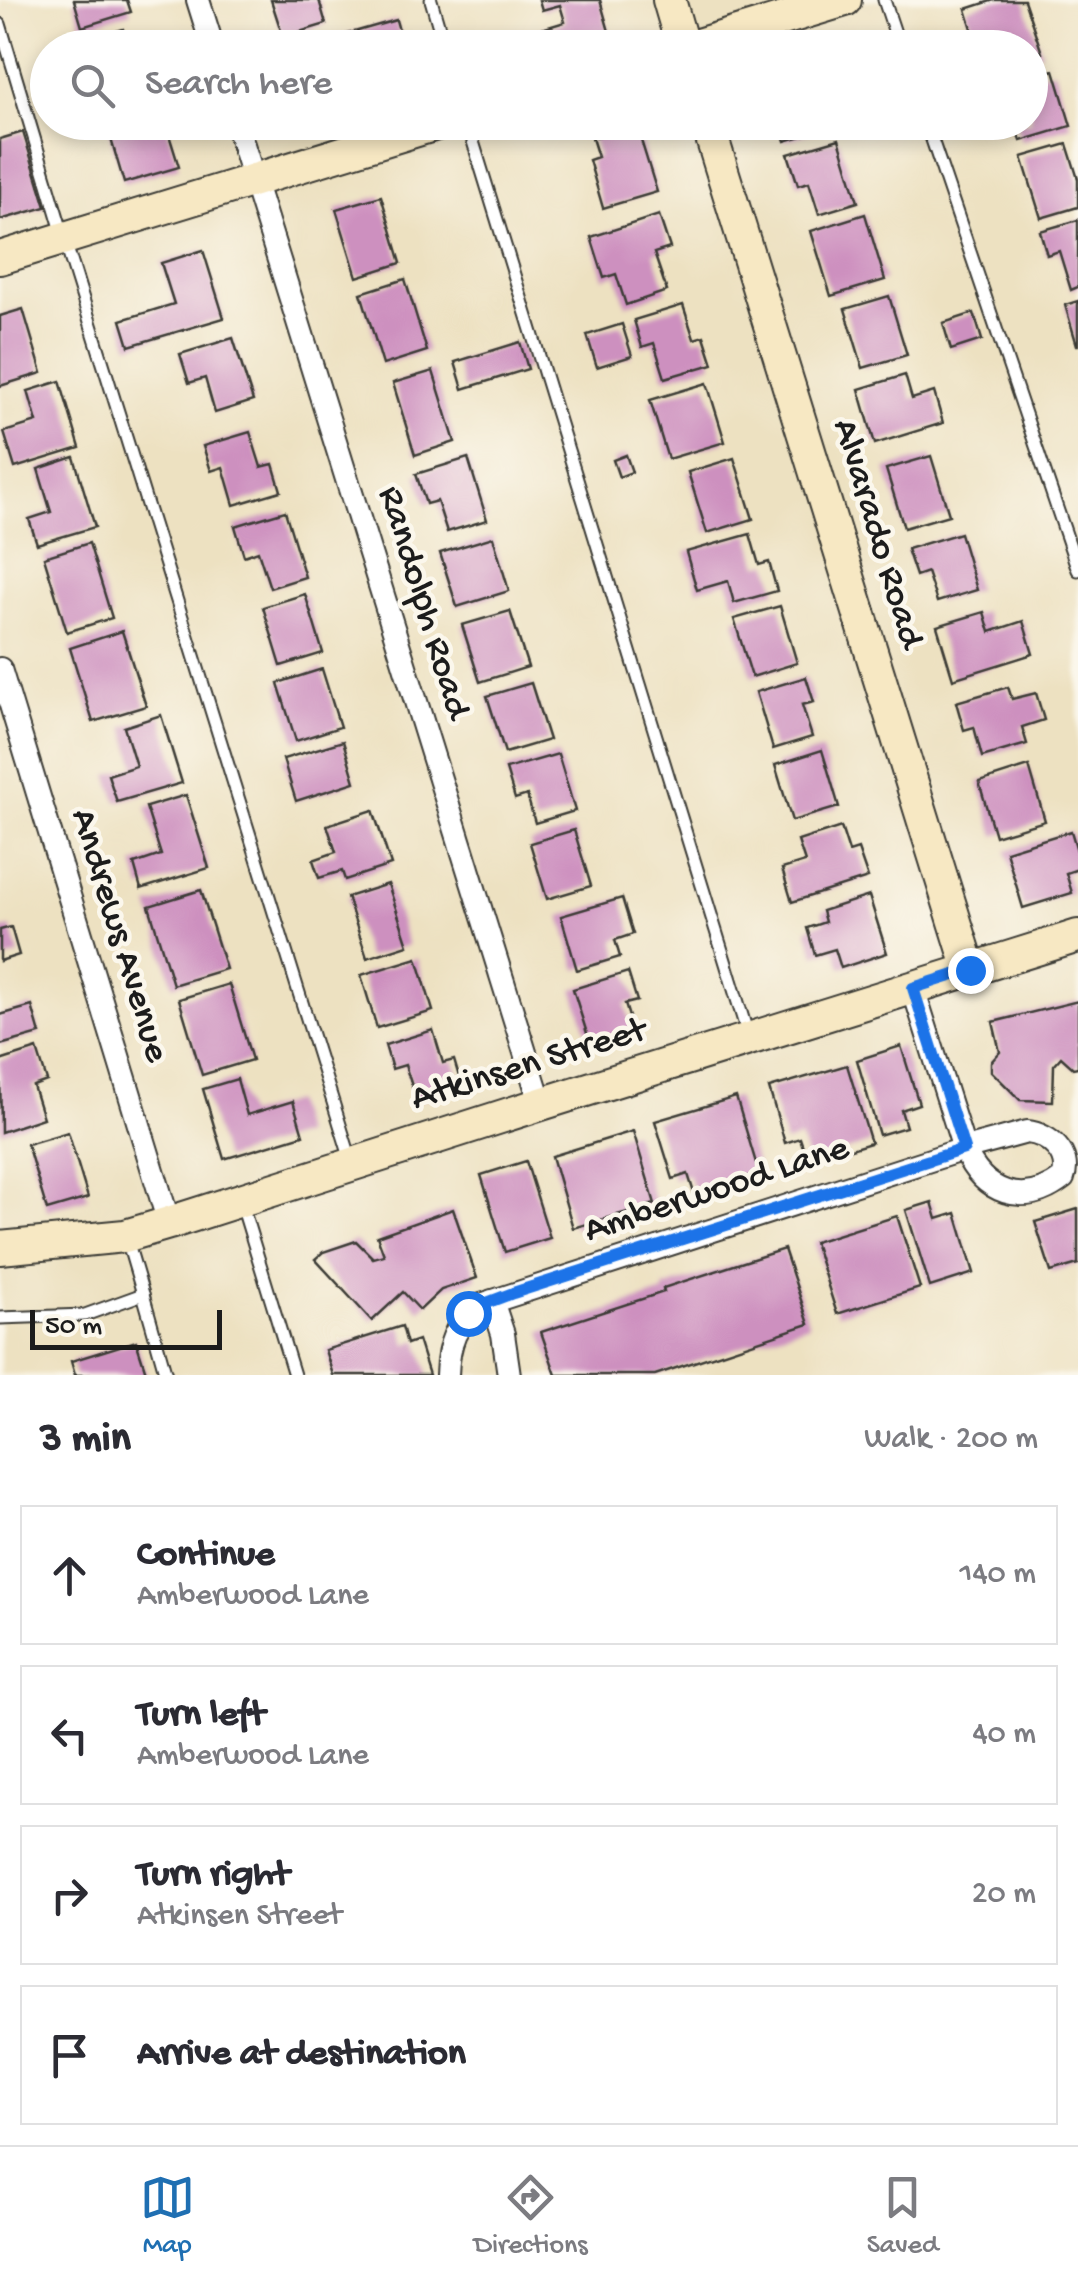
<!DOCTYPE html>
<html lang="en">
<head>
<meta charset="utf-8">
<style>
	body { margin:0; font-family:"Gochi Hand",sans-serif; background:#f7f7f7; color:#2b2b33 }
	.scale { position:absolute; left:30px; bottom:25px; width:192px; box-sizing:border-box; padding-left:10px; border:5px solid #1c1c1c; border-top:0; font-size:28px; line-height:35px; white-space:nowrap; color:#1c1c1c; -webkit-text-stroke:8px #fbf7ec; paint-order:stroke }
	.stop { position:absolute; width:30px; height:30px; margin:-22px; border:8px solid #1a73e8; border-radius:50%; background:#fff }
	.stop.end { background:#1a73e8; border-color:#fff; box-shadow:0 2px 10px #0008 }
	.list { margin:0; padding:0; list-style:none }
	h2 { display:flex; justify-content:space-between; align-items:center; height:130px; margin:0; padding:0 40px; font-size:42px }
	h2 small { font-size:32px; font-weight:400; color:#7c7c81 }
	.list li { display:grid; grid-template-columns:65px 1fr auto; gap:30px; align-items:center; box-sizing:border-box; height:140px; margin:0 20px 20px; padding:0 20px; border:2px solid #e1e1e2; border-radius:0px }
	.list b { display:block; font-size:38px; white-space:nowrap }
	.list p { margin:0; font-size:32px; white-space:nowrap; color:#7c7c81 }
	.list em { font-size:32px; font-style:normal; color:#7c7c81 }
	.icon { flex:none; width:55px; height:55px; fill:none; stroke:currentColor; stroke-width:2; stroke-linecap:round; stroke-linejoin:round }
	.map { position:relative; flex:none; width:1078px; height:1375px; overflow:hidden }
	.search { position:absolute; background:#fff; box-shadow:0 5px 15px #0003; left:30px; right:30px; top:30px; height:110px; display:flex; align-items:center; gap:25px; box-sizing:border-box; padding:0 35px; border-radius:55px; color:#7c7c81; font-size:38px }
	.sheet { height:770px; background:#fff }
	nav { display:flex; justify-content:space-around; align-items:center; box-sizing:border-box; height:140px; border-top:2px solid #e1e1e2; background:#fff; font-size:28px; color:#7c7c81 }
	nav a { display:grid; justify-items:center; gap:5px }
	nav .on { color:#1f6fb2 }
	.map>svg:first-child { display:block }
	.building { fill:#cd90bf }
	.lines { fill:none; stroke-linecap:round; stroke-linejoin:round }
	.lane-casing { stroke:#3b3a35; stroke-width:15 }
	.street-casing { stroke:#3b3a35; stroke-width:26 }
	.secondary-casing { stroke:#3b3a35; stroke-width:36 }
	.lane { stroke:#fff; stroke-width:11 }
	.street { stroke:#fff; stroke-width:22 }
	.secondary { stroke:#f7e8c3; stroke-width:32 }
	.route { stroke:#1a73e8; stroke-width:12 }
	.labels { text-anchor:middle; dominant-baseline:central; stroke-width:9; stroke-linejoin:round; paint-order:stroke }
	.street-label { font-size:38px; fill:#1c1c1c; stroke:#fbf7ec }
</style>
</head>
<body>
<div class="map">
<svg width="1078" height="1375" viewBox="0 0 1078 1375">
	<rect width="100%" height="100%" fill="#fbf7ec"/>
	<filter id="ink" filterUnits="userSpaceOnUse"><feTurbulence type="fractalNoise" baseFrequency=".01" numOctaves="2"/><feDisplacementMap in="SourceGraphic" scale="20" xChannelSelector="R" yChannelSelector="G"/><feConvolveMatrix kernelMatrix="1 2 1 2 8 2 1 2 1" color-interpolation-filters="sRGB"/></filter>
	<filter id="wash" filterUnits="userSpaceOnUse"><feTurbulence type="fractalNoise" baseFrequency=".0048" numOctaves="4" result="noise"/><feDisplacementMap in="SourceGraphic" scale="40" xChannelSelector="R" yChannelSelector="G"/><feGaussianBlur stdDeviation="2.25" result="paint"/><feColorMatrix in="noise" values="0 0 0 0 0 0 0 0 0 0 0 0 0 0 0 0 0 1.4 0 .05"/><feComposite in="paint" operator="in"/></filter>
	<g filter="url(#wash)">
		<rect width="100%" height="100%" fill="#ede1c1"/>
		<g id="blocks">
			<g class="building">
				<path d="M74 0H127L131 12 82 27Z"/>
				<path d="M271 0H319L326 24 283 37Z"/>
				<path d="M539 0H600L610 35 570 48H544L538 30 565 22 560 5 542 10Z"/>
				<path d="M994 0H1024L1042 53 1030 57V48H978L966 9Z"/>
				<path d="M396 20 404 48H305V46Z"/>
				<path d="M123 29 129 48H90L87 40Z"/>
				<path d="M1054 70 1071 126 1021 141 1015 122H1030V77Z"/>
				<path d="M106 122H165L179 167 124 183Z"/>
				<path d="M779 122H827L828 128 785 141Z"/>
				<path d="M636 124 657 192 603 208 589 160 598 157 592 138Z"/>
				<path d="M23 132 46 207 0 220V139Z"/>
				<path d="M839 139 858 202 819 214 809 182 798 185 788 154Z"/>
				<path d="M1067 144 1078 179V207L1041 218 1022 157Z"/>
				<path d="M381 196 401 263 357 277 336 209Z"/>
				<path d="M865 214 885 280 831 296 811 231Z"/>
				<path d="M659 215 670 248 654 253 667 291 626 305 616 274 604 278 591 237Z"/>
				<path d="M1078 220V287L1071 290 1059 251 1047 255 1040 231Z"/>
				<path d="M203 250 224 318 129 346 121 320 174 304 161 263Z"/>
				<path d="M405 279 427 351 383 365 361 293Z"/>
				<path d="M889 296 907 355 863 368 845 309Z"/>
				<path d="M1078 301V345H1077L1065 305Z"/>
				<path d="M683 305 694 339 704 336 713 364 665 378 654 343 642 347 634 320Z"/>
				<path d="M23 309 42 373 0 386V316Z"/>
				<path d="M974 313 982 340 951 350 943 323Z"/>
				<path d="M622 324 632 356 597 367 587 335Z"/>
				<path d="M233 338 253 401 215 413 205 378 189 383 180 354Z"/>
				<path d="M520 342 528 369 463 389 455 362Z"/>
				<path d="M433 371 455 442 415 455 393 383Z"/>
				<path d="M905 375 912 399 934 392 943 423 875 444 859 389Z"/>
				<path d="M60 381 80 448 15 468 4 432 37 422 28 391Z"/>
				<path d="M707 383 725 442 668 459 650 400Z"/>
				<path d="M250 432 261 467 273 464 281 491 234 505 223 467 211 471 203 446Z"/>
				<path d="M626 455 632 472 619 477 613 460Z"/>
				<path d="M931 456 949 515 904 528 886 469Z"/>
				<path d="M74 457 95 527 37 544 29 519 51 512 38 469Z"/>
				<path d="M468 458 487 520 447 532 437 501 426 504 416 474Z"/>
				<path d="M734 458 753 519 707 533 688 472Z"/>
				<path d="M285 511 305 577 270 588 258 551 244 556 235 526Z"/>
				<path d="M960 533 977 590 937 602 927 572 916 576 907 549Z"/>
				<path d="M750 534 759 565 769 562 777 591 734 603 728 581 697 590 686 552Z"/>
				<path d="M493 537 509 591 457 607 440 553Z"/>
				<path d="M89 543 112 618 67 632 44 557Z"/>
				<path d="M305 594 323 653 281 666 263 607Z"/>
				<path d="M780 606 797 663 752 677 734 619Z"/>
				<path d="M510 611 528 667 480 682 462 625Z"/>
				<path d="M984 612 990 632 1023 621 1033 654 953 679 937 626Z"/>
				<path d="M122 631 146 706 93 722 70 648Z"/>
				<path d="M322 669 340 727 296 741 278 683Z"/>
				<path d="M806 677 814 702 802 705 812 737 773 749 756 692Z"/>
				<path d="M531 683 549 740 505 753 487 696Z"/>
				<path d="M1008 687 1012 699 1036 693 1044 720 1022 727 1027 744 982 757 974 727 964 730 956 702Z"/>
				<path d="M161 715 182 783 117 802 108 775 136 766 124 727Z"/>
				<path d="M343 741 355 782 296 801 283 759Z"/>
				<path d="M822 750 839 807 792 821 775 765Z"/>
				<path d="M558 754 575 811 535 823 527 795 515 799 506 769Z"/>
				<path d="M1029 766 1045 821 995 836 979 782Z"/>
				<path d="M186 795 209 868 141 889 134 864 161 855 146 807Z"/>
				<path d="M373 810 391 865 345 880 342 871 319 878 313 860 336 852 327 825Z"/>
				<path d="M841 827 849 852 858 849 868 878 792 902 782 869 805 862 798 841Z"/>
				<path d="M574 830 591 886 547 899 530 843Z"/>
				<path d="M1071 831 1078 854V869L1066 873 1072 893 1023 908 1006 851Z"/>
				<path d="M388 884 408 945 367 958 347 897Z"/>
				<path d="M201 890 226 969 173 985 149 906Z"/>
				<path d="M869 896 887 953 841 968 835 949 815 955 807 928 825 922 822 911Z"/>
				<path d="M622 898 633 934 615 940 620 957 577 970 561 916Z"/>
				<path d="M11 927 19 955 0 961V930Z"/>
				<path d="M417 958 433 1011 377 1028 361 975Z"/>
				<path d="M628 972 637 1001 625 1004 633 1030 590 1043 573 989Z"/>
				<path d="M229 984 252 1060 202 1075 179 999Z"/>
				<path d="M1078 1001V1067L1073 1068 1061 1057 1054 1065 1053 1101 1020 1100 991 1071V1062L1000 1052 993 1022Z"/>
				<path d="M32 1006 40 1034 0 1045V1015Z"/>
				<path d="M433 1030 443 1063 454 1060 462 1087 417 1101 405 1065 392 1069 385 1045Z"/>
				<path d="M901 1046 919 1104 901 1110 906 1127 879 1135 857 1060Z"/>
				<path d="M37 1049 47 1081 33 1086 43 1118 1 1132 0 1061Z"/>
				<path d="M847 1065 871 1143 808 1162 800 1138 785 1143 769 1088Z"/>
				<path d="M237 1079 247 1115 293 1101 303 1135 224 1159 203 1089Z"/>
				<path d="M736 1097 759 1173 694 1193 688 1174 673 1179 655 1121Z"/>
				<path d="M633 1131 655 1204 573 1228 552 1156Z"/>
				<path d="M68 1132 88 1198 47 1210 27 1144Z"/>
				<path d="M526 1161 550 1238 505 1252 481 1175Z"/>
				<path d="M932 1202 937 1219 956 1213 974 1273 930 1287 906 1210Z"/>
				<path d="M453 1209 477 1278 441 1290 420 1310 403 1292 372 1321 315 1259 323 1252 356 1241 373 1258 384 1255 377 1236Z"/>
				<path d="M1078 1209V1264L1051 1272 1035 1222Z"/>
				<path d="M897 1216 920 1288 837 1314 814 1242Z"/>
				<path d="M784 1249 809 1324 655 1375H556L541 1332 664 1292 663 1288Z"/>
				<path d="M402 1326 407 1344 418 1340 429 1375H333L325 1350Z"/>
				<path d="M136 1341 147 1375H75L71 1361Z"/>
			</g>
		</g>
	</g>
	<g filter="url(#ink)">
		<use href="#blocks" fill-opacity="0" stroke="#3b3a35" stroke-width="2.5"/>
		<g class="lines">
			<defs>
				<g id="lane">
					<path d="M431 0 445 48"/>
					<path d="M884 0 900 48"/>
					<path d="M0 24 64 238 351 1160"/>
					<path d="M467 122 748 1035"/>
					<path d="M926 122 1078 570"/>
					<path d="M241 1202 294 1375"/>
					<path d="M127 1240 143 1294"/>
					<path d="M0 1318 85 1315 143 1294 166 1375"/>
				</g>
				<g id="street">
					<path d="M198 0 213 48"/>
					<path d="M236 122 541 1104"/>
					<path d="M0 669 169 1223"/>
					<path d="M1027 1132C1049 1134 1072 1155 1063 1178 1023 1209 983 1193 964 1149Z"/>
					<path d="M492 1301 503 1334 509 1375"/>
					<path d="M447 1375C448 1345 455 1322 481 1305L964 1149 913 988"/>
				</g>
				<g id="secondary">
					<path d="M669 0 683 48"/>
					<path d="M688 48 845 0"/>
					<path d="M707 122 970 970"/>
					<path d="M0 258 443 122"/>
					<path d="M0 1248 125 1236 169 1223 541 1104 1078 936"/>
				</g>
			</defs>
			<use href="#lane" class="lane-casing"/>
			<use href="#street" class="street-casing"/>
			<use href="#secondary" class="secondary-casing"/>
			<use href="#lane" class="lane"/>
			<use href="#street" class="street"/>
			<use href="#secondary" class="secondary"/>
		</g>
	</g>
	<g class="lines" filter="url(#ink)">
		<path class="route" d="M468 1313 481 1305 513 1293 964 1149 913 988 970 970"/>
	</g>
	<g class="labels">
		<g class="street-label">
			<text transform="translate(876 534) rotate(73)">Alvarado Road</text>
			<text transform="translate(422 603) rotate(73)">Randolph Road</text>
			<text transform="translate(118 936) rotate(73)">Andrews Avenue</text>
			<text transform="translate(529 1066) rotate(-17)">Atkinsen Street</text>
			<text transform="translate(717 1191) rotate(-18)">Amberwood Lane</text>
		</g>
	</g>
</svg>
<div class="scale">50 m</div>
<div class="stop" style="left:468px;top:1313px"></div>
<div class="stop end" style="left:970px;top:970px"></div>
<div class="search"><svg class="icon" aria-label="search" viewBox="0 0 24 24"><circle cx="10" cy="10" r="6"/><path d="M15 15l6 6"/></svg>Search here</div>
</div>
<section class="sheet">
<h2>3 min<small>Walk · 200 m</small></h2>
<ul class="list">
<li><svg class="icon" aria-label="ahead" viewBox="0 0 24 24"><path d="M12 20V5M6 11l6-6 6 6"/></svg><div><b>Continue</b><p>Amberwood Lane</p></div><em>140 m</em></li>
<li><svg class="icon" aria-label="left" viewBox="0 0 24 24"><path d="M17 20v-9H6M10 6l-5 5 5 5"/></svg><div><b>Turn left</b><p>Amberwood Lane</p></div><em>40 m</em></li>
<li><svg class="icon" aria-label="right" viewBox="0 0 24 24"><path d="M7 20v-9h11M14 6l5 5-5 5"/></svg><div><b>Turn right</b><p>Atkinsen Street</p></div><em>20 m</em></li>
<li><svg class="icon" aria-label="arrive" viewBox="0 0 24 24"><path d="M6 21V4h12l-3 4 3 4H6"/></svg><div><b>Arrive at destination</b></div></li>
</ul>
</section>
<nav>
<a class="on"><svg class="icon" aria-label="map" viewBox="0 0 24 24"><path d="M3 6l6-2 6 2 6-2v14l-6 2-6-2-6 2zM9 4v14M15 6v14"/></svg>Map</a>
<a><svg class="icon" aria-label="directions" viewBox="0 0 24 24"><path d="M12 3l9 9-9 9-9-9zM9 14v-3h6M13 9l2 2-2 2"/></svg>Directions</a>
<a><svg class="icon" aria-label="saved" viewBox="0 0 24 24"><path d="M7 4h10v16l-5-4-5 4z"/></svg>Saved</a>
</nav>
</body>
</html>
